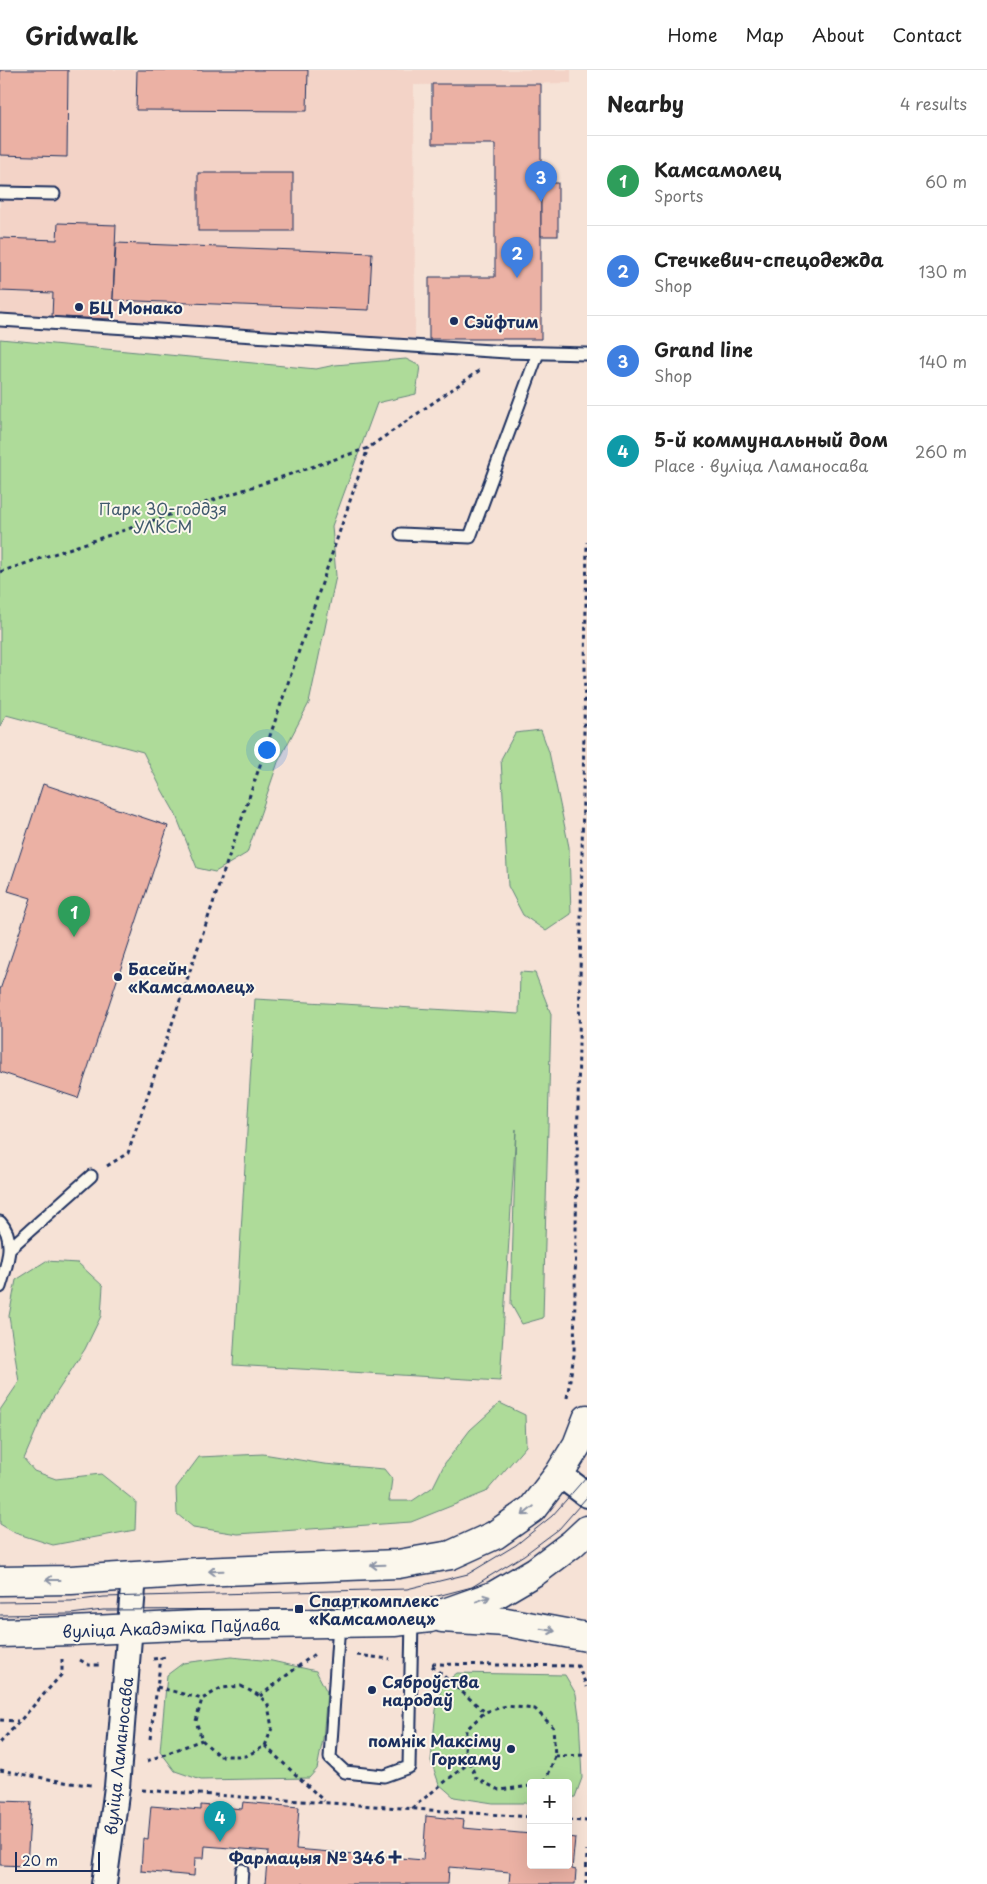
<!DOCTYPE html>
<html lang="en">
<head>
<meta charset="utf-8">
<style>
	body { margin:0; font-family:"Playpen Sans",sans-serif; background:#f2f2f2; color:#222 }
	.controls { position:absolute; right:15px; bottom:15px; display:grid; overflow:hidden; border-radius:5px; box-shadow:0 5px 20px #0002 }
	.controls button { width:45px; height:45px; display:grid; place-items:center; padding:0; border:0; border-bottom:1px solid #e0e0e0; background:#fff; color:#222; font:25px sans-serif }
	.scale { position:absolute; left:15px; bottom:12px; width:85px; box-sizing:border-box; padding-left:5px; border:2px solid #1b2f5e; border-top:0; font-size:14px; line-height:18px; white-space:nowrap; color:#1b2f5e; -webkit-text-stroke:4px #fbf7ec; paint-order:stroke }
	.you { position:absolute; left:266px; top:679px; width:18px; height:18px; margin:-12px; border:4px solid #fff; border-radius:50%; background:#1a73e8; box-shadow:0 0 0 8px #1a73e833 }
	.badge { display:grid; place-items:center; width:32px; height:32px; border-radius:50%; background:#2563eb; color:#fff; font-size:16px; font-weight:700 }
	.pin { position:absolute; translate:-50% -41px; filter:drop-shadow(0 1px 2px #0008) }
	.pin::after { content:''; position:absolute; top:26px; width:18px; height:15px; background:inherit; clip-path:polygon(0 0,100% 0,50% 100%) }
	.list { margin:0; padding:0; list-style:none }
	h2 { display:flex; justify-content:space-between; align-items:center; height:65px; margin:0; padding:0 20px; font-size:21px }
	h2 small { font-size:16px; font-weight:400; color:#767676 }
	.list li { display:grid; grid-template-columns:32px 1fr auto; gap:15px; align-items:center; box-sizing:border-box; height:90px; padding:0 20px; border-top:1px solid #e0e0e0 }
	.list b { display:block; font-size:19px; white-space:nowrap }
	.list p { margin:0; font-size:16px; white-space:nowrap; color:#767676 }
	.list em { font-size:16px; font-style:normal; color:#767676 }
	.map { position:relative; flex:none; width:587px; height:1814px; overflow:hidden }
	header { display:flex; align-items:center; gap:30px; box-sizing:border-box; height:70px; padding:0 25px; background:#fff; border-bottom:1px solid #e0e0e0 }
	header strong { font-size:24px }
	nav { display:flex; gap:28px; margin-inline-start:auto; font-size:18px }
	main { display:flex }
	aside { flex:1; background:#fff }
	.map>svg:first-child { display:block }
	.built { fill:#f3d3c7 }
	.green { fill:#aedb99; stroke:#64857c }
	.building { fill:#ebb1a4; stroke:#1b2f5e }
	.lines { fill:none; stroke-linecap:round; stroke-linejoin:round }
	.service-casing { stroke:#1b2f5e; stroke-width:15 }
	.minor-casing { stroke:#1b2f5e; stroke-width:28 }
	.secondary-casing { stroke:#1b2f5e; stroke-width:31 }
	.path { stroke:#1b2f5e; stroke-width:3; stroke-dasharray:4 4; stroke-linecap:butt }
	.service { stroke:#fbf7ec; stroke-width:11 }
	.minor { stroke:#fbf7ec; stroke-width:24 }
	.secondary { stroke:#fbf7ec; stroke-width:28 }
	.tram { stroke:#1b2f5e; stroke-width:1 }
	.oneway { stroke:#8b93a5 }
	.poi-dot { fill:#1b2f5e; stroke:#fbf7ec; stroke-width:2 }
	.labels { text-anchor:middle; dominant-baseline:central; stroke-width:4; stroke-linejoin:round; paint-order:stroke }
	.poi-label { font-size:16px; font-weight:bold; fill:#1b2f5e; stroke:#fbf7ec; text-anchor:start }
	.park-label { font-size:16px; fill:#405a6d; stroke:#fbf7ec }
	.street-label { font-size:16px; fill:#1b2f5e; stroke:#fbf7ec }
</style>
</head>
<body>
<header>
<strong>Gridwalk</strong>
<nav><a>Home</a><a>Map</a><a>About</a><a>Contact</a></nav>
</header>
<main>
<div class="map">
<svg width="587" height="1814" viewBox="0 0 587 1814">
	<rect width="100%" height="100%" fill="#f6e2d6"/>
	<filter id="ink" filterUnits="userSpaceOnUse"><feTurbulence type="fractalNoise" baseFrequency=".02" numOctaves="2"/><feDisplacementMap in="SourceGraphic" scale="10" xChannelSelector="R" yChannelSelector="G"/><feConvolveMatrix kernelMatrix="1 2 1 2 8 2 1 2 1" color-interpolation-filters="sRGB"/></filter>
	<g filter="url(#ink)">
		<path class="built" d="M0 0H571V13L414 15 415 268 0 252Z"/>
		<g class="green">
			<path d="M0 269 316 299 335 295 406 289 420 296 416 324 377 333 332 456 336 506 309 633 278 692 247 783 215 802 197 798 175 743 162 720 143 682 6 645 0 656Z"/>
			<path d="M541 660 549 682 569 777 571 844 546 861 523 845 508 816 501 689 515 663Z"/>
			<path d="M520 902 535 903 551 944 543 1248 522 1254 511 1234 516 1059 500 1311 233 1295 255 929 519 944Z"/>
			<path d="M46 1191 78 1193 103 1216 101 1246 85 1279 44 1342 24 1389 34 1401 56 1409 101 1404 136 1432 135 1460 53 1475 15 1463 0 1454V1340L19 1312 9 1246 16 1210Z"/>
			<path d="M500 1333 525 1345 526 1376 486 1422 411 1452 238 1464 193 1457 177 1444 176 1418 199 1387 263 1384 324 1394 384 1399 392 1409 389 1431H412L433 1417 445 1393 470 1360Z"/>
			<path d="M231 1587 272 1591 316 1601 327 1622 323 1669 317 1699 309 1708 201 1710 175 1701 160 1681 167 1605 183 1593Z"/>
			<path d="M457 1603 565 1605 576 1624 579 1646 582 1708 575 1727 568 1729V1713H531V1733H493L454 1727 439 1714 431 1691 436 1640 442 1615Z"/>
		</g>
		<g class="building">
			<path d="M0 0H68L67 87 0 85Z"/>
			<path d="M137 0H308L307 41 136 40Z"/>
			<path d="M432 14H541V269H429V207H495V74H432Z"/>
			<rect x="198" y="103" width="95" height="58"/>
			<rect x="541" y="113" width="17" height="53"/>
			<path d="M58 153 116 155 112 249 52 247 53 223 0 221V168L57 170Z"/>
			<path d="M116 173 372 183 369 240 113 230Z"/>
			<path d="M43 714 168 756 78 1028 0 1002V920L31 828 8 821Z"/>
			<path d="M0 1731 31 1732 27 1796 0 1795Z"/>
			<path d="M243 1732 299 1737 296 1779 423 1790 426 1746 464 1750 463 1758 531 1764V1795H568V1767L575 1768 572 1799 576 1800 575 1814H509L510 1802 449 1797 448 1814H265L268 1781 205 1776 204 1788H195L194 1806 141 1801 143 1768 148 1769 151 1736 201 1740V1735L242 1739Z"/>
		</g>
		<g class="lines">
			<defs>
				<g id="service">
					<path d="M0 123 54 124"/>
					<path d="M0 250 507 282 587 284"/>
					<path d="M401 464 470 467 538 283"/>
					<path d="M0 1152C17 1170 6 1196 0 1217"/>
					<path d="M10 1178 91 1106"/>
					<path d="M339 1553 330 1688 345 1702 384 1706 409 1697 412 1550"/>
					<path d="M241 1814 242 1800"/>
				</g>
				<g id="minor">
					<path d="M559 1404 587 1425"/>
					<path d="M104 1814 117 1717 134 1506"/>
				</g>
				<g id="secondary">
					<path d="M0 1511 71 1510 199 1502 398 1494 451 1485 495 1465 532 1439 559 1404 577 1375 587 1349"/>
					<path d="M442 1548 506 1552 587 1567"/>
					<path d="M0 1563 71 1561 198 1555 394 1552 430 1548 495 1525 536 1501 572 1474 587 1460"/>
				</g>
			</defs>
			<use href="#service" class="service-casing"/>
			<use href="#minor" class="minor-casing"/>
			<use href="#secondary" class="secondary-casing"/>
			<g class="path">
				<path d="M0 502 368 378 480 300"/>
				<path d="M107 1096 128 1083 368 378"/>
				<path d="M567 1328 574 1285 587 472"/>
				<path d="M357 1585 390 1589"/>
				<path d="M153 1589 167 1587"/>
				<path d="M80 1590 89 1595H102"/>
				<path d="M432 1594 578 1596 587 1617"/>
				<path d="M432 1596 485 1642"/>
				<path d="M241 1616 260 1626 268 1635 272 1658 265 1676 246 1686H219L202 1670 196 1651 202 1629 221 1618Z"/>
				<path d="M157 1617 202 1629"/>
				<path d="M260 1626 317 1582"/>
				<path d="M0 1650 18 1651"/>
				<path d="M150 1669 161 1588"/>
				<path d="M0 1673 62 1604V1589"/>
				<path d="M265 1676 324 1731"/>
				<path d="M555 1686 587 1685"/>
				<path d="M147 1691 202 1670"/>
				<path d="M0 1700 70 1713 91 1715"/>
				<path d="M531 1716 499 1720 476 1708 465 1680 466 1660 485 1642 506 1636 535 1639 553 1657 555 1686 547 1708 538 1713"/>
				<path d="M142 1720 531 1747"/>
				<path d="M412 1738 470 1692"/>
				<path d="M568 1750 587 1751"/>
				<path d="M586 1814 587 1781"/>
			</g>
			<use href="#service" class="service"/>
			<use href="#minor" class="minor"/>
			<use href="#secondary" class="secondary"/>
			<g class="tram">
				<path d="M0 1532 71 1531 104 1527 407 1519 468 1504 516 1475 552 1446 587 1406"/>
				<path d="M0 1545 71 1544 103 1540 299 1539 407 1534 472 1517 524 1485 559 1459 587 1427"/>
			</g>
		</g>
		<defs><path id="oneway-shaft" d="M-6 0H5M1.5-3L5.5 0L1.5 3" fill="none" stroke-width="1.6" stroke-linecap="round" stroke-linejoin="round" transform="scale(1.25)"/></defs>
		<g class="oneway">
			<use href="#oneway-shaft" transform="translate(528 1441) rotate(141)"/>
			<use href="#oneway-shaft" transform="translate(378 1495) rotate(178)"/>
			<use href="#oneway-shaft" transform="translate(216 1501) rotate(178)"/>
			<use href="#oneway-shaft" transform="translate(53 1510) rotate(180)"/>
			<use href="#oneway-shaft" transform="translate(483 1529) rotate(-20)"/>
			<use href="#oneway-shaft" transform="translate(548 1560) rotate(9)"/>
		</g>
	</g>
	<g class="poi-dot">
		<circle cx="79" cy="237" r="5"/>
		<circle cx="454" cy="251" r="5"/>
		<circle cx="118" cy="907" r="5"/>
		<rect x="294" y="1534" width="10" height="10" rx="2.5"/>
		<circle cx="372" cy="1620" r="5"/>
		<circle cx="511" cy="1679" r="5"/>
		<path d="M392.5 1779.5h5v5h5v5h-5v5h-5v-5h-5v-5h5z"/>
	</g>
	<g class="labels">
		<g class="poi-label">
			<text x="89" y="237">БЦ Монако</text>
			<text x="464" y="251">Сэйфтим</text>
			<text x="128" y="898">Басейн<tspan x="128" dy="18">«Камсамолец»</tspan></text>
			<text x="309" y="1530">Спарткомплекс<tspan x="309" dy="18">«Камсамолец»</tspan></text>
			<text x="382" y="1611">Сяброўства<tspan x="382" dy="18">народаў</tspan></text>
			<text x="501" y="1670" text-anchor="end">помнік Максіму<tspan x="501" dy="18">Горкаму</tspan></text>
			<text x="385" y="1787" text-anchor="end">Фармацыя № 346</text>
		</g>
		<g class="park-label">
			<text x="163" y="438">Парк 30-годдзя<tspan x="163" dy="18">УЛКСМ</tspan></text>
		</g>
		<g class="street-label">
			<text transform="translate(171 1557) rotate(-2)">вуліца Акадэміка Паўлава</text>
			<text transform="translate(118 1686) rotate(-84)">вуліца Ламаносава</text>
		</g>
	</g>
</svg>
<div class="controls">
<button>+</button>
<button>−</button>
</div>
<div class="scale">20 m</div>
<div class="you"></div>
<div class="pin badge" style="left:74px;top:867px;background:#2e9e5b">1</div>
<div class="pin badge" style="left:517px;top:208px;background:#3f7fe0">2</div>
<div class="pin badge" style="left:541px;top:132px;background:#3f7fe0">3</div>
<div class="pin badge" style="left:220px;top:1772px;background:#0f9aa8">4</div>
</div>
<aside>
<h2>Nearby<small>4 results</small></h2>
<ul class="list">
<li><span class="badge" style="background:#2e9e5b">1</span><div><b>Камсамолец</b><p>Sports</p></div><em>60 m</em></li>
<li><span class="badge" style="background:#3f7fe0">2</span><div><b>Стечкевич-спецодежда</b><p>Shop</p></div><em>130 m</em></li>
<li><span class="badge" style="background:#3f7fe0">3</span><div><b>Grand line</b><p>Shop</p></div><em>140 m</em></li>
<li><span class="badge" style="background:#0f9aa8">4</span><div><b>5-й коммунальный дом</b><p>Place · вуліца Ламаносава</p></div><em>260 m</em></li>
</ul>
</aside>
</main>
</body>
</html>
